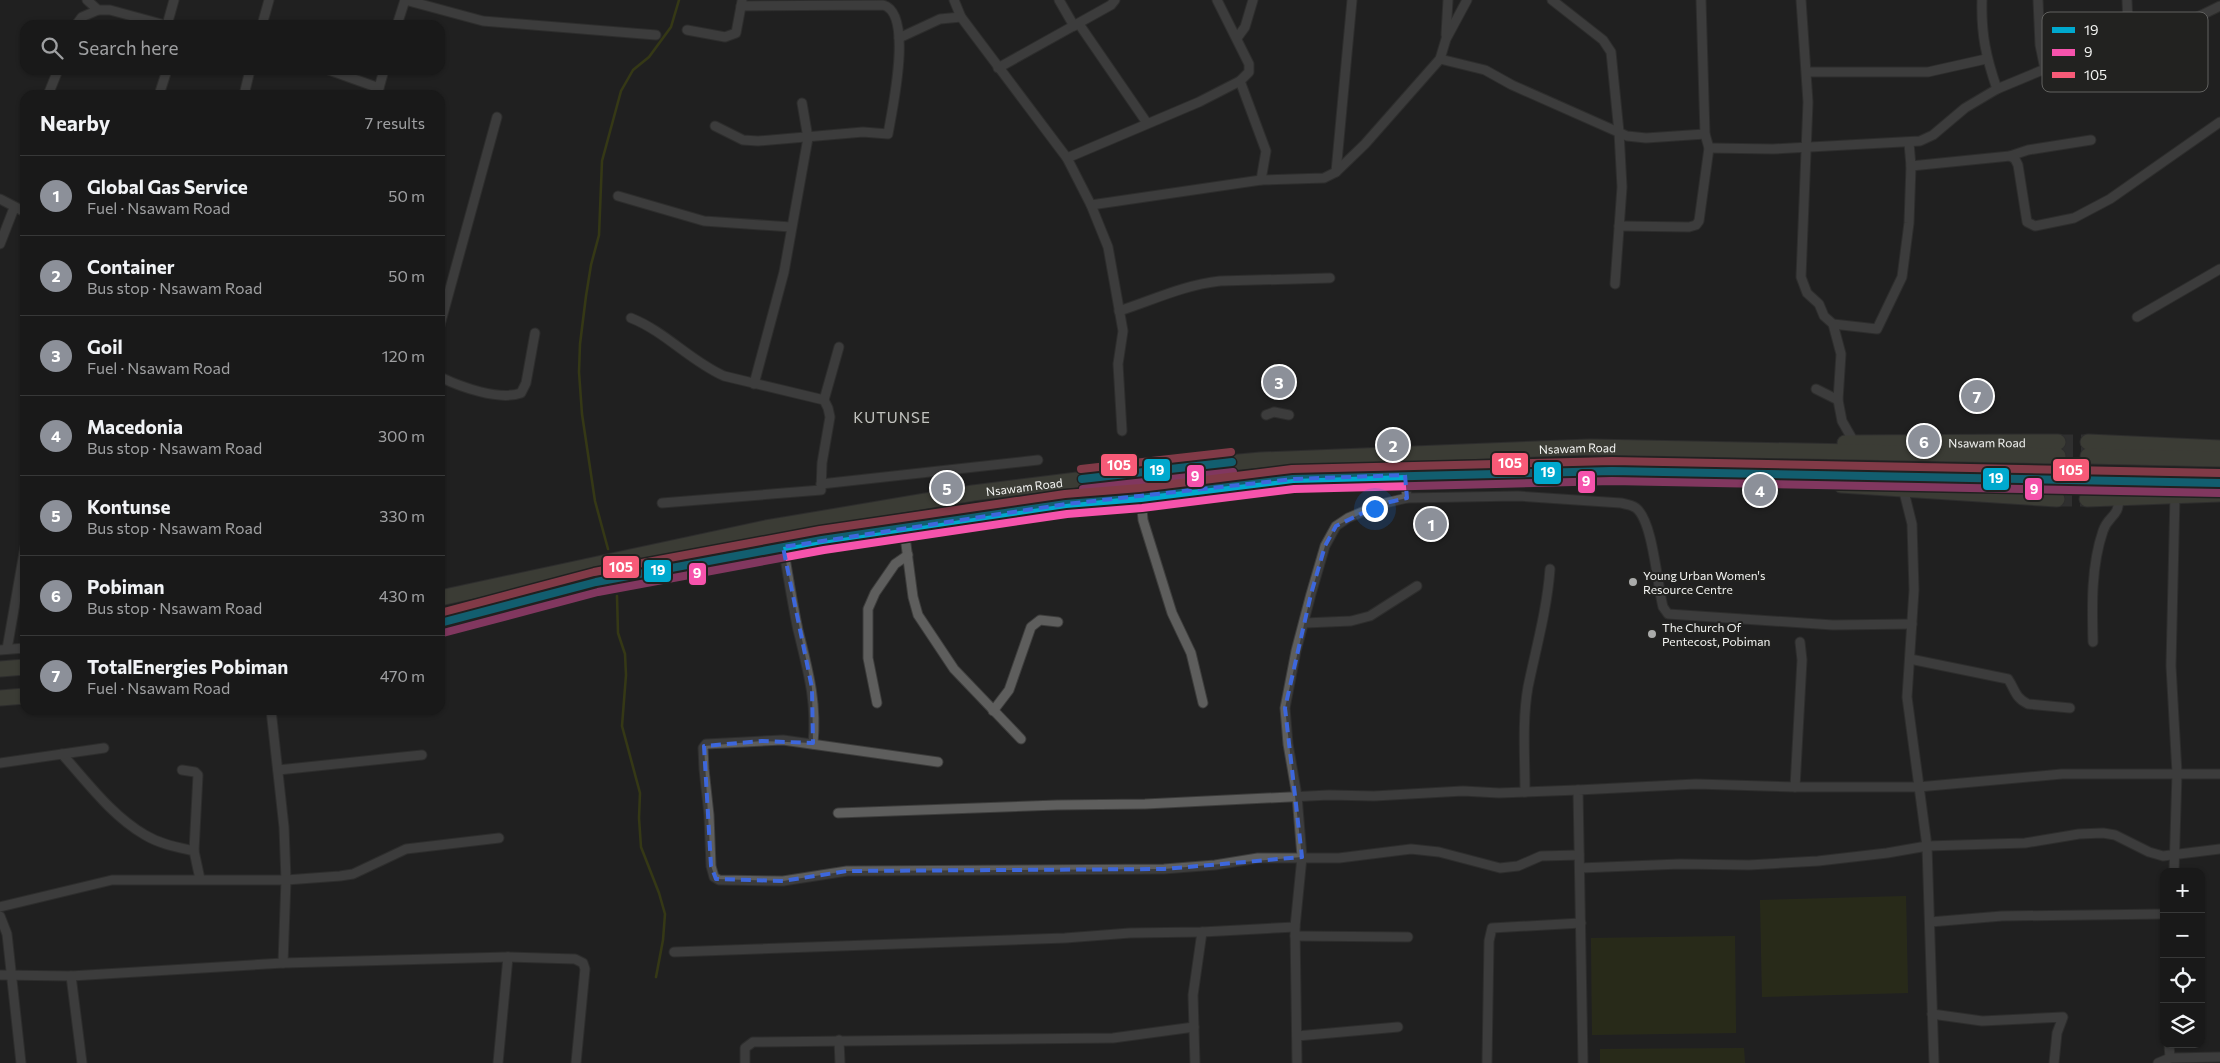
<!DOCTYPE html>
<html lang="en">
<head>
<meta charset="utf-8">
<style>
	body { margin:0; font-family:Commissioner,sans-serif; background:#262626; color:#f1f3f6 }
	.controls { position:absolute; right:15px; bottom:15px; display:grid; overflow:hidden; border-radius:10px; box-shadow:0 1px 4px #0004 }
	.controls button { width:45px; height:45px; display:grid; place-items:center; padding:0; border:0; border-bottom:1px solid #373838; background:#191919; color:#f1f3f6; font:25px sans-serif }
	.you { position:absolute; left:1374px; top:508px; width:18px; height:18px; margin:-12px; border:4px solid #fff; border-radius:50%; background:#1a73e8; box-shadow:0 0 0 8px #1a73e833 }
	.badge { display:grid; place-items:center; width:32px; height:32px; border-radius:50%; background:#8c9099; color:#fff; font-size:16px; font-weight:700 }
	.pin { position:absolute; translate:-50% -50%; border:2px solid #fff; box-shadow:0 1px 5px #0006 }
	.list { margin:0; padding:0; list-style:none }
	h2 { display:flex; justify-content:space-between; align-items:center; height:65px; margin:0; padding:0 20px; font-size:21px }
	h2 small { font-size:16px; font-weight:400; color:#9fa0a2 }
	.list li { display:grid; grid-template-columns:32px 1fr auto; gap:15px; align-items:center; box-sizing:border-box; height:80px; padding:0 20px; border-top:1px solid #373838 }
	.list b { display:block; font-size:19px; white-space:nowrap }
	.list p { margin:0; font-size:16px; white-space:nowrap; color:#9fa0a2 }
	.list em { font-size:16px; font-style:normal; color:#9fa0a2 }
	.icon { flex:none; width:28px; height:28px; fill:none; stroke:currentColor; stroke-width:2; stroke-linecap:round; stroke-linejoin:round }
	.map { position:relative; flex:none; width:2220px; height:1063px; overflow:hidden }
	.search { position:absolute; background:#191919; box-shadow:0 1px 4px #0004; left:20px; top:20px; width:425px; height:55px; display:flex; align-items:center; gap:12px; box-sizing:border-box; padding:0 18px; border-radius:15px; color:#9fa0a2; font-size:19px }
	.panel { position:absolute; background:#191919; box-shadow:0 1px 4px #0004; left:20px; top:90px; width:425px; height:625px; border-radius:15px }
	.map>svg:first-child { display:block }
	.green { fill:#323711 }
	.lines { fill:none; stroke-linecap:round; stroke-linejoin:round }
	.stream { stroke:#4e5608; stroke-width:2.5 }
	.highway-tunnel { stroke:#414140; stroke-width:15; stroke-dasharray:15 8; stroke-linecap:butt }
	.street-casing { stroke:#3d3d3c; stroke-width:11 }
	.highway-casing { stroke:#3d3d3c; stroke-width:17 }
	.street { stroke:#5e5e5d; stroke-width:9 }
	.highway { stroke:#5c5d4f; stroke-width:15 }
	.bus-1-casing { stroke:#222220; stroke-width:11 }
	.bus-2-casing { stroke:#222220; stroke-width:11 }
	.bus-3-casing { stroke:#222220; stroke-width:11 }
	.bus-1 { stroke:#00a9ce; stroke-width:8 }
	.bus-2 { stroke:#f653ac; stroke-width:8 }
	.bus-3 { stroke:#f75a77; stroke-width:8 }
	.marked { fill:none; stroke:#3d67dc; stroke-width:4; stroke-dasharray:10 6; stroke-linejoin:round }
	.poi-dot { fill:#aaabaa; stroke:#222220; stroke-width:2 }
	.labels { text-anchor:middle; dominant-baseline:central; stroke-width:4; stroke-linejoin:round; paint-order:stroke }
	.street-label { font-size:12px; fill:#f4f5f3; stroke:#222220 }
	.poi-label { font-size:12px; fill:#f4f5f3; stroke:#222220; text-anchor:start }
	.quarter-label { font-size:15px; letter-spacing:1px; fill:#c3c4c0; stroke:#222220 }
	.key { fill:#222220; stroke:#61615f; stroke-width:1 }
	.key-label { font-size:14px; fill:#f4f5f3 }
	.line-badge { stroke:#222220; stroke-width:2 }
	.badge-label { font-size:14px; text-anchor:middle; font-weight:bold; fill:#fff }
</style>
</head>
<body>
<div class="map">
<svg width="2220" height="1063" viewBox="0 0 2220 1063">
	<rect width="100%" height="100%" fill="#212121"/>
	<g class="green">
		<path d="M1906 896 1908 993 1762 997 1760 900Z"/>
		<path d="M1735 936 1736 1033 1592 1035 1591 938Z"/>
		<path d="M1744 1048 1745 1063H1600V1049Z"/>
	</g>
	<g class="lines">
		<g class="stream">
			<path d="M608 549 595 501 582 414 579 372 580 344 586 296 591 265 599 235 602 161 621 91 633 70 649 57 671 27 679 0"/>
			<path d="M617 596 618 633 625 654 626 675 622 726 640 793 639 818 641 847 659 893 665 914 663 940 656 977"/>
		</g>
		<g class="highway-tunnel">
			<path d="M2058 442H2088"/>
			<path d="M2058 456H2088"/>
			<path d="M2058 481 2087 482"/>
			<path d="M2057 499H2087"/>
		</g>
		<defs>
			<g id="street">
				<path d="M87 0 98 10H110L165 25"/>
				<path d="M405 0 483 21 656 35"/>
				<path d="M954 0 961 17 976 37 1067 158 1091 205 1108 247 1123 331 1118 364 1122 431"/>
				<path d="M1059 0 1074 26"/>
				<path d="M1552 0 1603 40 1611 52 1619 132 1622 187 1615 284"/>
				<path d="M1801 0 1808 102 1801 277 1807 293 1819 304 1824 316 1833 324 1877 329 1902 277 1909 223 1911 166 1909 143"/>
				<path d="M1982 0C1981 34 1986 57 1997 89"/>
				<path d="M2038 0 2040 45 2045 69"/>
				<path d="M2127 0 2129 48"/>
				<path d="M1079 24 1147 123"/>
				<path d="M76 25 82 17 98 10"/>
				<path d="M167 25 174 0"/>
				<path d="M262 25 269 0"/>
				<path d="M397 25 405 0"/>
				<path d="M687 30 725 37 736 33 742 1"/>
				<path d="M1446 35 1448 0"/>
				<path d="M899 38 940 19 961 17"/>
				<path d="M1237 38 1245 27 1253 0"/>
				<path d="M1440 59 1485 70 1512 85 1627 136 1646 138 1705 134"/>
				<path d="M998 68 1111 5 1115 0"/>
				<path d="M329 70 379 88"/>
				<path d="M1807 72H1928L1986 59"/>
				<path d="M1240 81 1266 151 1261 180"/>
				<path d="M48 95 58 70"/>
				<path d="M159 95 167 70"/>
				<path d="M244 95 250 70"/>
				<path d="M377 95 384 70"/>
				<path d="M715 126 743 140 758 141 863 132 888 134C892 110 914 13 883 5L741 6"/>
				<path d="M1709 148 1773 149 1920 141 1933 135 1965 108 1997 89 2045 69 2099 59 2163 34 2220 6"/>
				<path d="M2010 156 2028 150 2091 140"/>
				<path d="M1067 158 1199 102 1240 81 1249 72V64L1217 0"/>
				<path d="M1911 166 2010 156 2015 159 2018 165 2027 222 2035 226 2074 218 2110 199 2220 122"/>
				<path d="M1336 172 1352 0"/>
				<path d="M618 196 704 221 791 227"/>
				<path d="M0 199 25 212"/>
				<path d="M1091 205 1261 180 1324 178 1336 172 1365 144 1440 59 1446 39 1467 0"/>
				<path d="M1619 226 1689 227 1696 225 1699 221 1709 148 1705 134 1701 0"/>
				<path d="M0 244 14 208"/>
				<path d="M1119 311C1153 300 1184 285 1220 281L1330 278"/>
				<path d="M2137 317 2220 269"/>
				<path d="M631 318C666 332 690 361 724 376L824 400 828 408 830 417 822 463 821 490 662 503"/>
				<path d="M1833 324 1841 354 1838 400 1842 421 1854 442"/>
				<path d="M440 325 497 117"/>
				<path d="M440 377C461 387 499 401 521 393L526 383 535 333"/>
				<path d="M754 384 784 272 808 138 802 103"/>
				<path d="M1816 389 1838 400"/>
				<path d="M824 400 839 347"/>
				<path d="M1266 415 1274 412 1289 415"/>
				<path d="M1405 475 1407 498"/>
				<path d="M821 484 1038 460"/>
				<path d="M1903 488 1912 524 1914 590 1907 697 1927 846 1934 1063"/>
				<path d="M1141 498 1143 520 1172 613 1191 653 1203 703"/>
				<path d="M904 529 913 597 918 615 954 669 1021 739"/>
				<path d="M783 547C788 574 792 602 798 630 808 671 817 701 813 744"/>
				<path d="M1305 623 1351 621 1370 616 1417 586"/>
				<path d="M2093 642C2092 605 2091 566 2103 531 2108 515 2119 518 2119 498"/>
				<path d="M7 649 25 547"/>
				<path d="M0 650 25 648"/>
				<path d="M1910 659 2008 679C2015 689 2015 698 2028 704L2070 708"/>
				<path d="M877 703 868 658V609L875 593 895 564 908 555"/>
				<path d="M271 710 284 827 286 880 283 963"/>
				<path d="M993 711 1009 690 1031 627 1040 620 1058 622"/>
				<path d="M62 754C87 782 112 816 145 835 160 844 177 847 194 851L200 879"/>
				<path d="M938 762 783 740 706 744 703 748 704 769 709 815 711 866 714 877 719 880 783 881 847 871 1164 869 1215 865 1258 858H1339L1411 849 1439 852 1500 868 1518 866 1541 856 1579 855"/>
				<path d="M0 763 104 748"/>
				<path d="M182 770 195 772 198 775 194 851"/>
				<path d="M278 770 422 755"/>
				<path d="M1795 787 1802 660 1800 642"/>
				<path d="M1525 792C1525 757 1522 721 1528 687 1536 648 1547 610 1550 569"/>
				<path d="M838 813 1057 805 1145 804 1329 795 1374 796 1463 791 1499 793 1578 790"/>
				<path d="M1580 868 1680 864 1749 865 1818 861 1887 853 1927 846 2025 843 2079 834 2103 833 2115 835 2149 852 2163 856 2220 849"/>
				<path d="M2174 872 2177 773 2171 666 2175 495"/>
				<path d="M0 907 112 880H286L340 876 353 874 406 849 499 838"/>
				<path d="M0 916 7 934 21 1063"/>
				<path d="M1930 922 2002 916 2164 914"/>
				<path d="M1295 936 1408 937"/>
				<path d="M674 952 1065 938 1130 933 1202 932 1295 927"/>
				<path d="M0 975 71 976 283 963 395 960 508 957 575 959 583 963 585 969 576 1063"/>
				<path d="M71 976 82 1063"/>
				<path d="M1932 1014 1982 1021 2063 1017 2057 1033 2054 1063"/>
				<path d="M1297 1036 1398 1027"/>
				<path d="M839 1040 840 1063"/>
				<path d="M2169 1044 2170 1058"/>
				<path d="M498 1063 508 957"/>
				<path d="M745 1063V1048L753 1042 1113 1038 1194 1027"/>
				<path d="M1195 1063 1193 995 1202 932"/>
				<path d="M1297 1063 1295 927 1302 857 1297 796 1288 744 1285 708 1296 651 1311 594 1325 546 1336 526 1348 518 1381 504 1407 498 1518 496 1621 503C1626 504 1632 505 1636 508 1653 521 1657 584 1663 607L1668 614 1833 625 1912 624"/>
				<path d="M1487 1063 1489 941 1492 928 1581 923"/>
				<path d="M1583 1063 1578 790 1696 784 1795 787H1918L2062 774H2220"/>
				<path d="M2158 1063 2170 1058 2220 1057"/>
			</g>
			<g id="highway">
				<path d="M2088 442 2220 448"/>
				<path id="s1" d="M1845 443 2058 442"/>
				<path d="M2088 456 2220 459"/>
				<path d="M2087 482 2220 483"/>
				<path d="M1841 485 2057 499"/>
				<path d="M2087 499 2220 494"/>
				<path id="s2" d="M440 598 766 528 973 493 1174 468 1261 460 1590 447 2058 456"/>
				<path d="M440 623 596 582 822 540 1066 504 1141 498 1293 479 1612 471 2058 481"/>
				<path d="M0 669 25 667"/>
				<path d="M0 698 25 696"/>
			</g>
		</defs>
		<use href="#street" class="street-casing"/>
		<use href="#highway" class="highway-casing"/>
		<use href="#street" class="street"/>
		<use href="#highway" class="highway"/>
		<defs>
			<g id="bus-1">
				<path d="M1082 479 1232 462"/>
				<path d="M440 623 596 582 822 540 1066 504 1141 498 1293 479 1612 471 2220 483"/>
			</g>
			<g id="bus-2">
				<path d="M1083 489 1233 472"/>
				<path d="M443 633 598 592 824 550 1067 514 1142 508 1294 489 1612 481 2220 493"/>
			</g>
			<g id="bus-3">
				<path d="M1081 469 1231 452"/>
				<path d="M440 613 594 572 820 530 1065 494 1140 488 1292 469 1612 461 2220 473"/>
			</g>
		</defs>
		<use href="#bus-1" class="bus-1-casing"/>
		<use href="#bus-2" class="bus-2-casing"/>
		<use href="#bus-3" class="bus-3-casing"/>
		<use href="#bus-1" class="bus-1"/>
		<use href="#bus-2" class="bus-2"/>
		<use href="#bus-3" class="bus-3"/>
	</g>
	<path d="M0 0H2220V1063H0ZM1405 475 1407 498 1381 504 1336 526 1325 546 1311 594 1285 708 1302 857 1164 869 847 871 783 881 716 879 711 866 704 746 762 741 813 743 812 688 783 547 1066 504 1293 479Z" fill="#212121" fill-opacity=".55" fill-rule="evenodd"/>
	<path class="marked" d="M1405 475 1407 498 1381 504 1336 526 1325 546 1311 594 1285 708 1302 857 1164 869 847 871 783 881 716 879 711 866 704 746 762 741 813 743 812 688 783 547 1066 504 1293 479Z"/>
	<g class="poi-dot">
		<circle cx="1633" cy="582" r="5"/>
		<circle cx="1652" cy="634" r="5"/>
	</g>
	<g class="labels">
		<g class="street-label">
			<text stroke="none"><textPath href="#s1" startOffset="142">Nsawam Road</textPath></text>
			<text stroke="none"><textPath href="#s2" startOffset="1150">Nsawam Road</textPath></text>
			<text stroke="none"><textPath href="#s2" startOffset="595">Nsawam Road</textPath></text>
		</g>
		<g class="poi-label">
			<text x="1643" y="575">Young Urban Women's<tspan x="1643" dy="14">Resource Centre</tspan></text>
			<text x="1662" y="627">The Church Of<tspan x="1662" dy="14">Pentecost, Pobiman</tspan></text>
		</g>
		<g class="quarter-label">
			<text x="892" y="417">KUTUNSE</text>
		</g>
	</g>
	<rect x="2042" y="12" width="166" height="80" rx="8" class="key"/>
	<rect x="2052" y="27" width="23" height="6" fill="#00a9ce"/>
	<rect x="2052" y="49" width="23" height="7" fill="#f653ac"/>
	<rect x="2052" y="72" width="23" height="6" fill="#f75a77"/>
	<g class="key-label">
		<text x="2084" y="35">19</text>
		<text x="2084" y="57">9</text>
		<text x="2084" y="80">105</text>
	</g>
	<g class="line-badge">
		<rect x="1491" y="452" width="38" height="24" rx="5" fill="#f75a77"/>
		<rect x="1100" y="453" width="38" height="24" rx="5" fill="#f75a77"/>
		<rect x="2052" y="458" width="38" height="24" rx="5" fill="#f75a77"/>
		<rect x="1143" y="458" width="28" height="24" rx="5" fill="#00a9ce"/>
		<rect x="1533" y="461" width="29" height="24" rx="5" fill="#00a9ce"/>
		<rect x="1186" y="464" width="19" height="24" rx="5" fill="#f653ac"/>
		<rect x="1982" y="467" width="28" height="24" rx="5" fill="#00a9ce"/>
		<rect x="1577" y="470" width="19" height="24" rx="5" fill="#f653ac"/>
		<rect x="2024" y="477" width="19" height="24" rx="5" fill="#f653ac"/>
		<rect x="602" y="555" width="38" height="24" rx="5" fill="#f75a77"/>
		<rect x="643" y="559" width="29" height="24" rx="5" fill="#00a9ce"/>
		<rect x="688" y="562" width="19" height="24" rx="5" fill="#f653ac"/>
	</g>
	<g class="badge-label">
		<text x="1510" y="468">105</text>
		<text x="1119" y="470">105</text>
		<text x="2071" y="475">105</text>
		<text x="1157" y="475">19</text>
		<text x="1548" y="477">19</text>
		<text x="1195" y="481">9</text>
		<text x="1996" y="483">19</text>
		<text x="1586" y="486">9</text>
		<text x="2034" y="494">9</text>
		<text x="621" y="572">105</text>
		<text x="658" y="575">19</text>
		<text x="697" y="578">9</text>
	</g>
</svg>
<div class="controls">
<button>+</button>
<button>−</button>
<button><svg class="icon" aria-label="locate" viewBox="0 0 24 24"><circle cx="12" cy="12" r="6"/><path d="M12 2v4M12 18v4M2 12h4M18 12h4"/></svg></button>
<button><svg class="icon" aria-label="layers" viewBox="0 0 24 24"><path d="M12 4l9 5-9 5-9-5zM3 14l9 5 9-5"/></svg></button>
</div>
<div class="you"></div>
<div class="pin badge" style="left:1431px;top:524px">1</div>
<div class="pin badge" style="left:1393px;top:445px">2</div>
<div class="pin badge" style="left:1279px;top:382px">3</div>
<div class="pin badge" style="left:1760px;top:490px">4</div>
<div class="pin badge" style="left:947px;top:488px">5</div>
<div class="pin badge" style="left:1924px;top:441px">6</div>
<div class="pin badge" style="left:1977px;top:396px">7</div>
<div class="search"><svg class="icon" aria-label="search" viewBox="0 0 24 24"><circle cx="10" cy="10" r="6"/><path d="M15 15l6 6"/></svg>Search here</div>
<section class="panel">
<h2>Nearby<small>7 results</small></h2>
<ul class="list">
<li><span class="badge">1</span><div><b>Global Gas Service</b><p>Fuel · Nsawam Road</p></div><em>50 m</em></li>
<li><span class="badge">2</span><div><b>Container</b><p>Bus stop · Nsawam Road</p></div><em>50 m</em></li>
<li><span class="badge">3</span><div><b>Goil</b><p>Fuel · Nsawam Road</p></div><em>120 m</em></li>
<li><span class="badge">4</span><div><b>Macedonia</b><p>Bus stop · Nsawam Road</p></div><em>300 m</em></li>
<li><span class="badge">5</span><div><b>Kontunse</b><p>Bus stop · Nsawam Road</p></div><em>330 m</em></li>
<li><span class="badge">6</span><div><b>Pobiman</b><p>Bus stop · Nsawam Road</p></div><em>430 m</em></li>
<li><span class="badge">7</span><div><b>TotalEnergies Pobiman</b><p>Fuel · Nsawam Road</p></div><em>470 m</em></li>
</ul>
</section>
</div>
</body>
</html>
